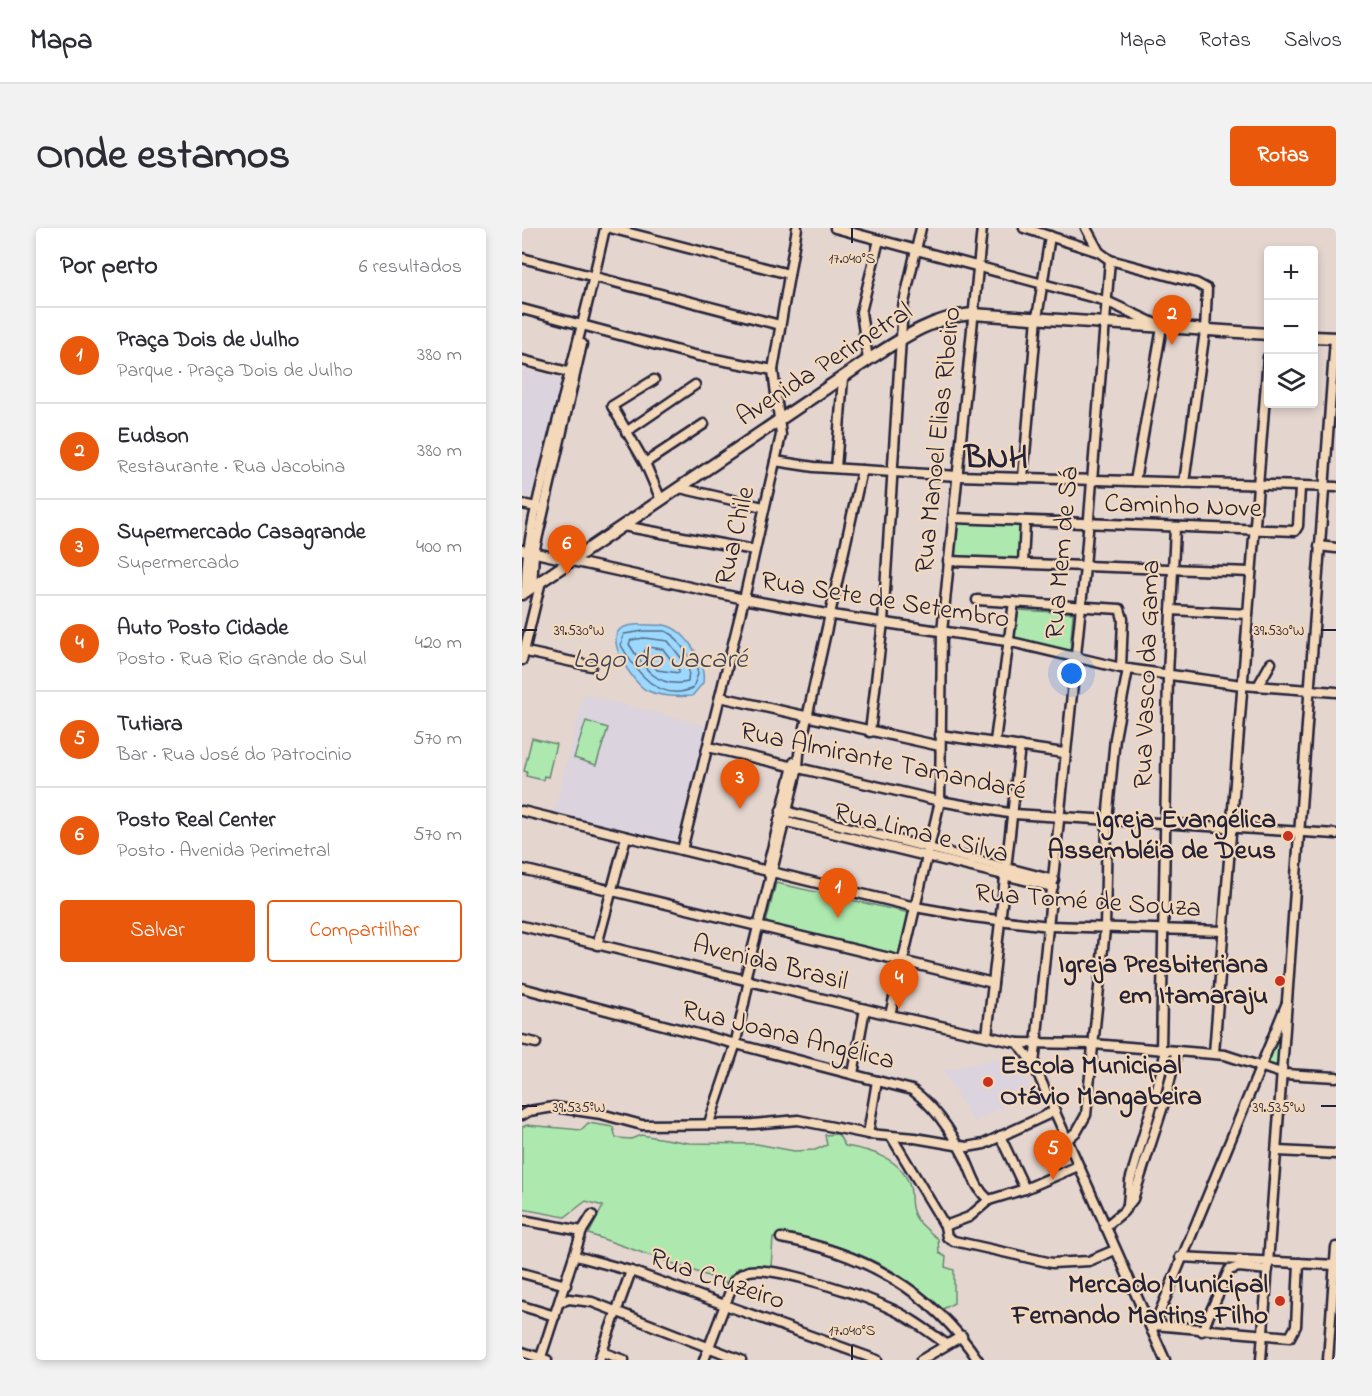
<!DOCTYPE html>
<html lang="pt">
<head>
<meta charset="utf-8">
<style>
	body { margin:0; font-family:"Indie Flower",sans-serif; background:#f2f2f3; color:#2b2b33 }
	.controls { position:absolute; right:18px; top:18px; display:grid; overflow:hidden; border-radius:6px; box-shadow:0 3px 9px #0003 }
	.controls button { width:54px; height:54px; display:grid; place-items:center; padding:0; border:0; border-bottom:2px solid #e1e1e2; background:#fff; color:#2b2b33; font:30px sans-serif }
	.you { position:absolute; left:550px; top:446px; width:21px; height:21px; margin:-15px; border:4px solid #fff; border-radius:50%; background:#1a73e8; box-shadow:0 0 0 9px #1a73e833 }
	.badge { display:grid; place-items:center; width:39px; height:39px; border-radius:50%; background:#ea580c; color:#fff; font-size:20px; font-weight:700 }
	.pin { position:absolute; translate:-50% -50px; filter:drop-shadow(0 2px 3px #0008) }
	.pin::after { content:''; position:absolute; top:32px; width:21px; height:18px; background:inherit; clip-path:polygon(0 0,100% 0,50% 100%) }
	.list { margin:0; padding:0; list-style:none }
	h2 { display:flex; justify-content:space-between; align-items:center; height:78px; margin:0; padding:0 24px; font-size:26px }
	h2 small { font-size:20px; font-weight:400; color:#7c7c81 }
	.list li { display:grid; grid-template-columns:39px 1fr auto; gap:18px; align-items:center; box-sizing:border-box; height:96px; padding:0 24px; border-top:2px solid #e1e1e2 }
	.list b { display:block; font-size:22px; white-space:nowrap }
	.list p { margin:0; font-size:20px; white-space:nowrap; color:#7c7c81 }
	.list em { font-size:20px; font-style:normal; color:#7c7c81 }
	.actions { display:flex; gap:12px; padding:18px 24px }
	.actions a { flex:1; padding:14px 0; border:2px solid #ea580c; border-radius:6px; text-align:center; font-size:21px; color:#ea580c }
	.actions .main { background:#ea580c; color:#fff }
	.icon { flex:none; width:33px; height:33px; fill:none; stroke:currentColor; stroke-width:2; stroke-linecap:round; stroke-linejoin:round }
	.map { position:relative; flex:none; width:814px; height:1132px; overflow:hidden; border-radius:6px }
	header { display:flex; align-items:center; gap:36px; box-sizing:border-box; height:84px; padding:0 30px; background:#fff; border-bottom:2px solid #e1e1e2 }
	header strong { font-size:28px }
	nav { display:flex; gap:33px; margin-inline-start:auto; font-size:21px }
	.intro { display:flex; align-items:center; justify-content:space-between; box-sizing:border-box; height:144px; padding:0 36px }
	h1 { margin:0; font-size:42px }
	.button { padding:15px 27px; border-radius:6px; background:#ea580c; color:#fff; font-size:21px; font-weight:700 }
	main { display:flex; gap:36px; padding:0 36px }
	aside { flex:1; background:#fff; border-radius:6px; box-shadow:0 3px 9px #0003 }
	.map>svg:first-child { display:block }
	.built { fill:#dbd3dd }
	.green { fill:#ade9ae; stroke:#688674; stroke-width:1.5 }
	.water { fill:#9dd9fe; stroke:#6c90b0; stroke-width:1.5 }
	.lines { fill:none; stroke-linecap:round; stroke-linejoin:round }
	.shore { stroke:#536b89; stroke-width:1.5 }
	.minor-casing { stroke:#22223b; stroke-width:13 }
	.major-casing { stroke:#22223b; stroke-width:15 }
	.minor { stroke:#f3d8ba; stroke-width:8 }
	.major { stroke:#f3d8ba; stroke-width:10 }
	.ticks { fill:none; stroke:#22223b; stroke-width:2 }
	.poi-dot { fill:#c8321e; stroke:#f3d8ba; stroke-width:2 }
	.labels { text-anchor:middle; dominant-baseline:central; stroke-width:4.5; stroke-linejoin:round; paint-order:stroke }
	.street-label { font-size:27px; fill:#22223b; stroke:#f3d8ba }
	.poi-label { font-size:27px; font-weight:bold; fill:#22223b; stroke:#f3d8ba; text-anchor:end }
	.water-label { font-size:28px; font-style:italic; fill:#3b4762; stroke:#f3d8ba }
	.district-label { font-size:33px; font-weight:bold; fill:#22223b; stroke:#f3d8ba }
	.ticks-label { font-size:15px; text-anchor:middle; fill:#22223b; stroke:#f3d8ba; stroke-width:4.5; stroke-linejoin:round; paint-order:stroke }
</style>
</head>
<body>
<header>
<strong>Mapa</strong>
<nav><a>Mapa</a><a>Rotas</a><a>Salvos</a></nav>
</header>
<div class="intro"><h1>Onde estamos</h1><a class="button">Rotas</a></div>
<main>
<aside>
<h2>Por perto<small>6 resultados</small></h2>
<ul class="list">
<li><span class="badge">1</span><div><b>Praça Dois de Julho</b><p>Parque · Praça Dois de Julho</p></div><em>380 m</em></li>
<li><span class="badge">2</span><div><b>Eudson</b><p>Restaurante · Rua Jacobina</p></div><em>380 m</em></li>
<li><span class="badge">3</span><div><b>Supermercado Casagrande</b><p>Supermercado</p></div><em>400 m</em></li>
<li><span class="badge">4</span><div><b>Auto Posto Cidade</b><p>Posto · Rua Rio Grande do Sul</p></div><em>420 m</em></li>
<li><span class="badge">5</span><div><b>Tutiara</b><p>Bar · Rua José do Patrocinio</p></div><em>570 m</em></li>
<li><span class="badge">6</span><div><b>Posto Real Center</b><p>Posto · Avenida Perimetral</p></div><em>570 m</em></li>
</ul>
<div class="actions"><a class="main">Salvar</a><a>Compartilhar</a></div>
</aside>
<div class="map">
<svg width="814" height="1132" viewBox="0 0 814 1132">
	<rect width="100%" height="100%" fill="#e5d5cf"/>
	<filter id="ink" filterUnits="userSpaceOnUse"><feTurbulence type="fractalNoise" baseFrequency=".0167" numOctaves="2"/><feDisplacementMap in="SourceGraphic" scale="12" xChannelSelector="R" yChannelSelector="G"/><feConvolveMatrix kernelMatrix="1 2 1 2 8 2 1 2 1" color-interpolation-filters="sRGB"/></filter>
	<g filter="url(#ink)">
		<g class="built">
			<path d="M0 141 40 151 9 269 0 267Z"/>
			<path d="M62 466 184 498 154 614 32 584Z"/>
			<path d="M494 827 510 864 452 894 421 843Z"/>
		</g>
		<g class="green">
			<path d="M435 294 499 295 498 332 432 329Z"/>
			<path d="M494 382 551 385 548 424 491 409Z"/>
			<path d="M64 493 86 500 74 537 52 530Z"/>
			<path d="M10 510 34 516 26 549 22 548 21 552 4 548 5 544 2 543Z"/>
			<path d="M254 655 387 685 376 728 244 695Z"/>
			<path d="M763 791 758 840 743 835Z"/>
			<path d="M66 895 91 899 94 910 109 911 119 907 167 915 235 916 272 923 293 922 305 917 303 907 316 906 323 918C349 922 380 930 388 959 390 966 388 975 391 983 394 994 407 1003 416 1011L417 1025 424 1029 423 1039 432 1042V1075L421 1081C404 1068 387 1053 369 1042 345 1028 276 999 251 1010L249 1039 216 1040 206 1055 67 1006 81 978 64 973 43 989 0 981V899L5 897 59 902Z"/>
		</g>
		<path class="water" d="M142 397C164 401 184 435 181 455L170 468C155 469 138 469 124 462 111 455 81 410 100 400 114 394 129 398 142 397Z"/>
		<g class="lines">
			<g class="shore">
				<path d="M122 403H143L151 407 174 437 176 446 171 460C138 476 113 443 99 417L102 406Z"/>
				<path d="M122 410 146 413 167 440 166 454C135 461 121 439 107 416L109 412Z"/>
				<path d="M125 419 141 421 157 442V445L135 442 122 424Z"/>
			</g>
			<defs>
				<g id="minor">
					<path d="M88 0 267 46"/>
					<path d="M313 0 584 73 640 99 613 253"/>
					<path d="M502 0 577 24 588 32 674 55 685 61 683 103 662 255"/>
					<path d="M564 0 577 24"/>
					<path d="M0 30 258 97"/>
					<path d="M0 81 172 127 251 142"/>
					<path d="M0 132 50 145"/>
					<path d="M346 132 339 84 357 12"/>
					<path d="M132 152 90 178 123 235 139 272"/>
					<path d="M104 204 173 157"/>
					<path d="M253 233 292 239 436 248 814 259"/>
					<path d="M123 235 182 196"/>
					<path d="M314 240 321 150"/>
					<path d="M501 250 515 90 528 8"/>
					<path d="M158 260 241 279"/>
					<path d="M0 276 19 280"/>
					<path d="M431 290 773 303 776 298 778 259"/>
					<path d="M101 298 232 322"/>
					<path d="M797 318 814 320"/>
					<path d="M0 322 222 371 310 387 485 413 599 440 720 457 814 464"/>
					<path d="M426 333 729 344"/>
					<path d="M501 336 503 294"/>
					<path d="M10 360 12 325 60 116"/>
					<path d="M4 364C3 314 17 267 29 219 47 146 67 74 83 0"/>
					<path d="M455 372 598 381 601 391 599 440"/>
					<path d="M649 382 726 386"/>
					<path d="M0 423 69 438"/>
					<path d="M0 432 19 353"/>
					<path d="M736 458 749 435"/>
					<path d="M198 469 418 518"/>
					<path d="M348 504 361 394 381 79 399 0"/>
					<path d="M418 507 542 525"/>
					<path d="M473 513 492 374"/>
					<path d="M186 519 418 573 492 586 814 606"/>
					<path d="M259 582 532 652"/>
					<path d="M0 583 393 679 451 689 527 698 702 703"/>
					<path d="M257 592 531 659"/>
					<path d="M160 622 222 371 259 207 251 142 275 0"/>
					<path d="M0 641 471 755"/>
					<path d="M247 647 245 641 272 534"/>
					<path d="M0 698 368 787 496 815 512 837 643 1132"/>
					<path d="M75 717 104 609"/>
					<path d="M223 751 276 539 277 526 340 242"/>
					<path d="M0 760 390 862C414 879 431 906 444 932 451 948 454 961 467 972"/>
					<path d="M368 787 418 573 420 404 460 0"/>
					<path d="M465 808 498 518"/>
					<path d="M0 812 14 815"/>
					<path d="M496 815 571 816 703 827 762 846 814 849"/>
					<path d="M639 822 646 447 653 300"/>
					<path d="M692 825 746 129"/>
					<path d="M512 836 563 339 588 32"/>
					<path d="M331 846 343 781"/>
					<path d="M0 887 7 883 32 879 79 886 120 897 231 896 276 892 346 906 393 910 445 919 462 916 533 883"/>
					<path d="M187 895 213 818 227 752"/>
					<path d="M346 906 355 853"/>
					<path d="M369 908 416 986 423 998 425 1009 432 1013 530 1035 567 1033 593 1022"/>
					<path d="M478 908 503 961"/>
					<path d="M545 912 555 903 564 887 583 701 585 593 593 510 606 441"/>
					<path d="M756 923 814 926"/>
					<path d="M606 976 608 953 635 861 644 822"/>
					<path d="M0 992 60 1003"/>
					<path d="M423 998 447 989 467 972 503 961 556 938"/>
					<path d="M583 999 601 984 611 971 644 869 655 823"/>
					<path d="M259 1010C340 1024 410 1063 456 1132"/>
					<path d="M54 1028 109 1043 355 1132"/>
					<path d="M658 1029 814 1037"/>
					<path d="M0 1045 44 1057"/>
					<path d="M38 1074 47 1071 70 1074 219 1132"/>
					<path d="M0 1078 33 1088"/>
					<path d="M632 1097 768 1109 774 1098 777 1035"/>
					<path d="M630 1103 764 777"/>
					<path d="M680 1103 707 1042 717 1039 746 1042"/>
					<path d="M0 1124 25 1132"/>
					<path d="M80 1124 102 1132"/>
					<path d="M18 1132 60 1003 70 987"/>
					<path d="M77 1132 109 1043"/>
					<path d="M182 1132 212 1053C216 1048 220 1045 227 1043 253 1038 340 1067 365 1079 386 1088 406 1103 424 1116"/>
					<path d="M399 1132 440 1108"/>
					<path d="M739 1132 813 110"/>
					<path d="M806 1132 814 1019"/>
				</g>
				<g id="major">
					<path d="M792 109 814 110"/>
					<path d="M0 366 346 132C379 111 410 89 450 86L746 106"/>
				</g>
			</defs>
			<use href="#minor" class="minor-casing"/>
			<use href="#major" class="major-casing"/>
			<use href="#minor" class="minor"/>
			<use href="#major" class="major"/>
		</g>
	</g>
	<path class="ticks" d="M330 0V15M0 402H15M799 402H814M0 878H15M799 878H814M330 1117V1132"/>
	<g class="poi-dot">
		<circle cx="766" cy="608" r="6"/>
		<circle cx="758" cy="753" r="6"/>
		<circle cx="466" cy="854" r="6"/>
		<circle cx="758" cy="1073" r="6"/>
	</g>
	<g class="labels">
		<g class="street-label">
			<text transform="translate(303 137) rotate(-33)">Avenida Perimetral</text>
			<text transform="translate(417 212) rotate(-84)">Rua Manoel Elias Ribeiro</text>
			<text transform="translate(661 279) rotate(2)">Caminho Nove</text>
			<text transform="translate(214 308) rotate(-77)">Rua Chile</text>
			<text transform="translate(541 325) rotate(-85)">Rua Mem de Sá</text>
			<text transform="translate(363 373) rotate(9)">Rua Sete de Setembro</text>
			<text transform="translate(626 446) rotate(-88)">Rua Vasco da Gama</text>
			<text transform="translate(361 534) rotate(12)">Rua Almirante Tamandaré</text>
			<text transform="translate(399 606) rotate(14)">Rua Lima e Silva</text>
			<text transform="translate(566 674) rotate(4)">Rua Tomé de Souza</text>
			<text transform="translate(248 736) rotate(14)">Avenida Brasil</text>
			<text transform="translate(266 808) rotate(14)">Rua Joana Angélica</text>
			<text transform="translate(195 1052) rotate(19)">Rua Cruzeiro</text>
		</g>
		<g class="poi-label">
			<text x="754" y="592">Igreja Evangélica<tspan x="754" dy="31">Assembléia de Deus</tspan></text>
			<text x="746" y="737">Igreja Presbiteriana<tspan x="746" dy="31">em Itamaraju</tspan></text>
			<text x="478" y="838" text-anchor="start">Escola Municipal<tspan x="478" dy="31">Otávio Mangabeira</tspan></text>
			<text x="746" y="1057">Mercado Municipal<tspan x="746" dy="31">Fernando Martins Filho</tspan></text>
		</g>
		<g class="water-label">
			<text x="138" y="432">Lago do Jacaré</text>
		</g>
		<g class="district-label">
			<text x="474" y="231">BNH</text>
		</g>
	</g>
	<g class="ticks-label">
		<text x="330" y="35">17.040°S</text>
		<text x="757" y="407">39.530°W</text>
		<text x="57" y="407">39.530°W</text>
		<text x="57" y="884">39.535°W</text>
		<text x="757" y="884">39.535°W</text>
		<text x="330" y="1107">17.040°S</text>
	</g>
</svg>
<div class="controls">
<button>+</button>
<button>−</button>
<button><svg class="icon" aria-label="layers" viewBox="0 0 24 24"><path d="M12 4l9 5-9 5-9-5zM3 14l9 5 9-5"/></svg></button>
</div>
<div class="you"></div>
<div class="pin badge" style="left:316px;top:690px">1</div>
<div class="pin badge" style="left:650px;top:117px">2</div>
<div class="pin badge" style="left:218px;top:581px">3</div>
<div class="pin badge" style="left:377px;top:781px">4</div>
<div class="pin badge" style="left:531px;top:952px">5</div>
<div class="pin badge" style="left:45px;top:347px">6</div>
</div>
</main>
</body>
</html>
